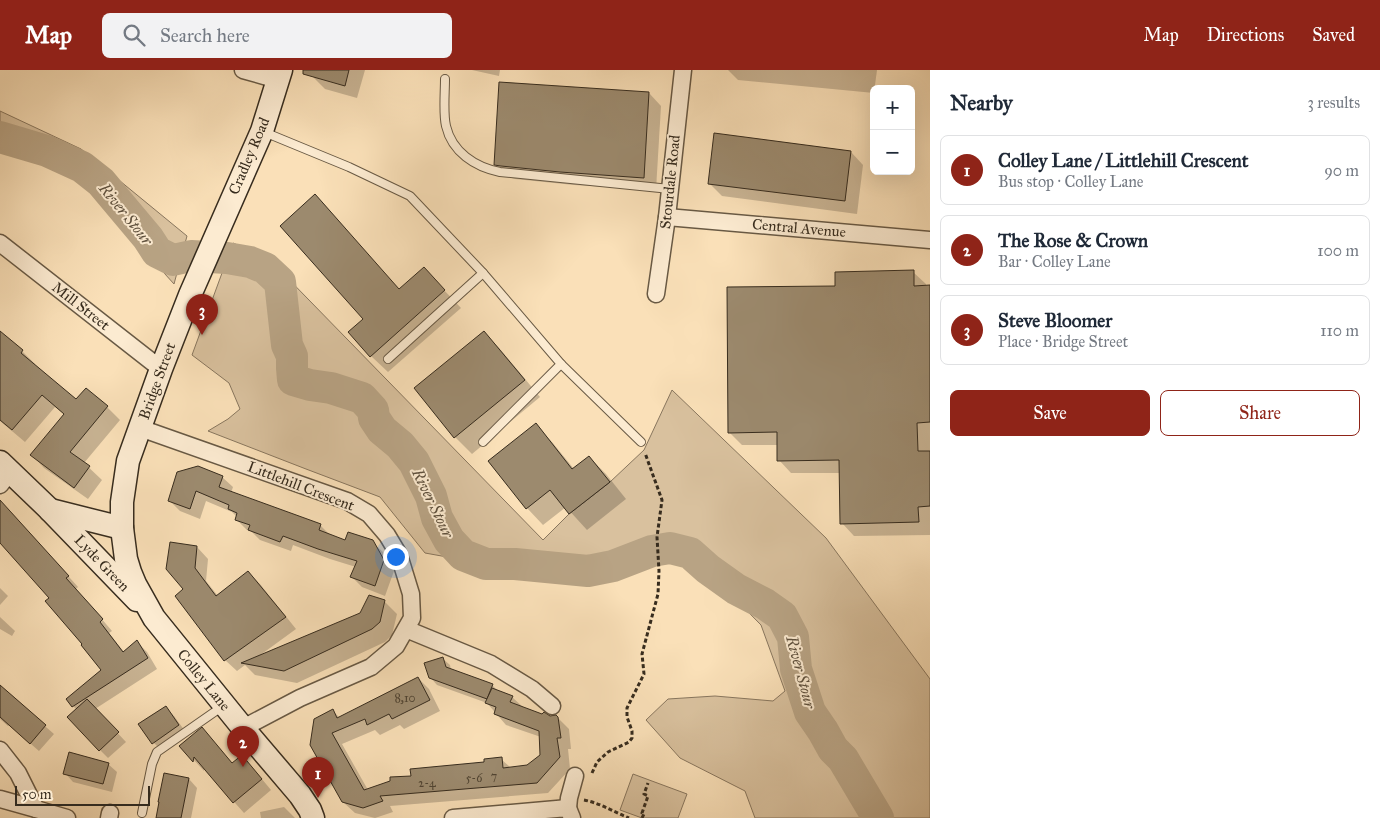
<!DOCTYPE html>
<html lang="en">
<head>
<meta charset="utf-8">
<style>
	body { margin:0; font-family:"IM FELL Great Primer",serif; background:#f2f2f3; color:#1f2937 }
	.controls { position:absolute; right:15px; top:15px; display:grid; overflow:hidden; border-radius:8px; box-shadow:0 5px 20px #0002 }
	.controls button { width:45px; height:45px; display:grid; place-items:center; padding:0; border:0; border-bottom:1px solid #e0e1e3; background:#fff; color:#1f2937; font:25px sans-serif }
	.scale { position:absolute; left:15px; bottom:12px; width:135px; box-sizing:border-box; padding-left:5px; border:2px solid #372c1e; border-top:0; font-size:14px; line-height:18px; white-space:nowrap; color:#372c1e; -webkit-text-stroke:4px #fcebd1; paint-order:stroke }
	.you { position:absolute; left:395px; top:486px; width:18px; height:18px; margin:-12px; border:4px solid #fff; border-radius:50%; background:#1a73e8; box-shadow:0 0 0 8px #1a73e833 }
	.badge { display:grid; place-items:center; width:32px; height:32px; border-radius:50%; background:#8f2418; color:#fff; font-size:16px; font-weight:700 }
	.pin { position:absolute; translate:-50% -41px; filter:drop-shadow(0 1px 2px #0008) }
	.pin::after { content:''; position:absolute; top:26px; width:18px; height:15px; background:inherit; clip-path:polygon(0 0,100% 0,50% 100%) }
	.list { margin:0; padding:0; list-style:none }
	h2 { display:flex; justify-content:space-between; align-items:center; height:65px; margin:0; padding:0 20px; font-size:21px }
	h2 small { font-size:16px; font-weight:400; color:#747a83 }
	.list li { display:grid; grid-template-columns:32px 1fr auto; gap:15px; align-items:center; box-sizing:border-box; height:70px; margin:0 10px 10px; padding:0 10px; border:1px solid #e0e1e3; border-radius:8px }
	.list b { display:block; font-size:19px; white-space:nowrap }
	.list p { margin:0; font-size:16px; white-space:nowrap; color:#747a83 }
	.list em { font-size:16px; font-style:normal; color:#747a83 }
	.actions { display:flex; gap:10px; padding:15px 20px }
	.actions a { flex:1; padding:11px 0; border:1px solid #8f2418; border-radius:8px; text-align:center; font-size:18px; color:#8f2418 }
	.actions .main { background:#8f2418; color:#fff }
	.icon { flex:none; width:28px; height:28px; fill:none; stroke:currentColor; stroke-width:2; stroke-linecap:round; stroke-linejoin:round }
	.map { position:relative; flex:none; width:930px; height:748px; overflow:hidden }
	header { display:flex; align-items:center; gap:30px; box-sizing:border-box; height:70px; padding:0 25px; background:#8f2418; color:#fff }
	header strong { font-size:24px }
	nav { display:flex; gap:28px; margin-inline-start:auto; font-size:18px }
	.search { width:350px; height:45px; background:#f2f2f3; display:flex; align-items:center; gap:12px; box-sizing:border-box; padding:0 18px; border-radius:8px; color:#747a83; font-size:19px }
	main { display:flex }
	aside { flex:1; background:#fff }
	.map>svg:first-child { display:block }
	.green { fill:#d9c19e; stroke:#88765e }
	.shadow { fill:#0003 }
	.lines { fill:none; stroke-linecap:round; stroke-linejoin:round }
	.river { stroke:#b8a384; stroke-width:32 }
	.building { fill:#9c8a6e; stroke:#372c1e }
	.lane-casing { stroke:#685944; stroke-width:10 }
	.street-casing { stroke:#685944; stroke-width:19 }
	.secondary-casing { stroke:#372c1e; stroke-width:25 }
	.path { stroke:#372c1e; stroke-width:3; stroke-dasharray:4 2.5; stroke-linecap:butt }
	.lane { stroke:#fcebd1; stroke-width:8 }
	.street { stroke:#fcebd1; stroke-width:16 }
	.secondary { stroke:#fcebd1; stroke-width:22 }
	.labels { text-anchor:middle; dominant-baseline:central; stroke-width:4; stroke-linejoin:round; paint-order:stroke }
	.number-label { font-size:12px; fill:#504432 }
	.street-label { font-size:15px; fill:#372c1e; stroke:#fcebd1 }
	.water-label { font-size:16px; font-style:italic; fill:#5e503d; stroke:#fcebd1 }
</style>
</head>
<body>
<header>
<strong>Map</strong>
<div class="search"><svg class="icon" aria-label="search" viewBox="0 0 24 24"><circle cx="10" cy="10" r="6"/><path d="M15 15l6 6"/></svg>Search here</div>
<nav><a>Map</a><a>Directions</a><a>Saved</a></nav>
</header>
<main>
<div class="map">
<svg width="930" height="748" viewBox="0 0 930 748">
	<rect width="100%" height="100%" fill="#fae0b8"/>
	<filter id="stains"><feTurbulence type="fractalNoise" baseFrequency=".004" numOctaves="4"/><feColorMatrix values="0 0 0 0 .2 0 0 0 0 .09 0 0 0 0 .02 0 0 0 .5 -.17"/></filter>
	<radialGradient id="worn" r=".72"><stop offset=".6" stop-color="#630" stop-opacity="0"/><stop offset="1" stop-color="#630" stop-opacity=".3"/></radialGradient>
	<g class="green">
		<path d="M0 41 81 79 187 166 174 214 73 102 0 81Z"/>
		<path d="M233 173 269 189 543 470 569 444 610 412 644 380 672 320 826 468 930 609V748H755L745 721 680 688 646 650 668 629 715 626 773 631 785 621 761 555 690 483 669 478 652 481 613 496 588 501 515 494H486L425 483 380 427 306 399 208 361 228 349 240 339 229 313 192 285Z"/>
		<path d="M633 704 687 724 678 748H642L620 740Z"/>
	</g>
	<g class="shadow">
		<path d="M314 0H365L357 28 325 19 312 6Z"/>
		<path d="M472 0H500L499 6Z"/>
		<path d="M728 0H877L874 23 738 10Z"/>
		<path d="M649 23 661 36 656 120 574 115 515 109 508 107 495 94Z"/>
		<path d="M851 82 863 95 857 144 722 126 709 113Z"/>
		<path d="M424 199 461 238 388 302 371 286 365 249Z"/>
		<path d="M913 202 926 214V217L930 216V465L854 466 842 453 840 403H791L779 390V375H742L729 362 836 217Z"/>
		<path d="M483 262 500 279 540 327 472 384 455 367 415 318Z"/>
		<path d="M0 268 22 281 35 294 34 295 77 331 86 320 107 337 120 350 84 393 102 410 88 429 44 398 32 385 65 345 55 337 25 372 0 351Z"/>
		<path d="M535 355 552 372 574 399 589 387 606 404 626 429 587 460 566 437 543 455 527 438 489 392Z"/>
		<path d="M222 407 233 417 231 423 320 455 331 466 346 472H372L383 482 394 501 385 526 362 517 352 507 356 497 330 489 293 475 291 481 260 470 251 461 247 460 236 449 237 447 232 442 206 431 200 449 180 441 169 430Z"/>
		<path d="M0 435 12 443 78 517 76 519 112 561 109 563 124 582 137 572 147 582 157 599 95 639 126 672 108 688 100 680 77 640 73 636 103 600 50 528 0 471Z"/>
		<path d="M197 477 208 489 206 511 218 526 248 502 260 514 296 559 259 586 361 544 385 532 397 544 392 565 385 572 297 613 255 605 245 595 237 601 225 590 185 519Z"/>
		<path d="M0 518 8 526 0 535Z"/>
		<path d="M0 547 15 561 12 566 0 559Z"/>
		<path d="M442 588 450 595 451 600 492 615 499 622 512 627 524 638 549 647 556 646 569 659 571 679H568L570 699 548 723 390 736 393 742 375 748 355 743 343 732 311 675 333 641 340 648 418 608 429 619 440 641 404 659 400 655 380 665 375 660 342 674 368 720 412 707 485 693 501 689 511 698 527 696 541 685V667L506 655 487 633 437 615 430 607Z"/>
		<path d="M0 617 54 664 39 681 9 655 8 656 0 649Z"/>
		<path d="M165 637 174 646 187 664 160 679 151 670Z"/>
		<path d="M202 659 233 694 252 697 271 720 244 743 204 698V701L181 676Z"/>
		<path d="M108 694 117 702 112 722 73 712 65 703Z"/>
		<path d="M189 709 197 718 191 748H157Z"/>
		<path d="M284 737 295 748H261L260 742Z"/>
	</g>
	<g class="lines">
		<path class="river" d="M0 67 47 81 82 97 101 112 148 168 157 182 173 190 191 186 227 188 250 192 265 198 280 212 287 275 292 286V298L293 310 310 315 331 318 362 328 373 340 374 348 382 360 400 375 414 392 431 426 437 448 449 470 463 485 486 494H515L588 501 613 496 652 481 670 478 690 483 708 499 736 519 765 534 782 546 793 567 796 599 810 642 823 661 833 679 843 689 878 748"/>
	</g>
	<g class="building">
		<path d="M303 0H349L345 16 303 4Z"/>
		<path d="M499 12 649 22 644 108 560 102 501 96 494 95Z"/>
		<path d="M714 63 851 81 845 131 708 114Z"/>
		<path d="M315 124 399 219 424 197 445 220 370 287 348 262 363 249 280 156Z"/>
		<path d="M914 200V216L930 215V352L917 353 918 381H930V436L918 437 919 452 840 454 839 390 777 391V362L728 363 727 217 835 216V202Z"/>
		<path d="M0 261 23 280 21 283 76 329 86 318 108 336 70 382 90 396 74 418 30 385 64 344 42 325 12 360 0 350Z"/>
		<path d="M484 261 525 310 454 368 414 318Z"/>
		<path d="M536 353 572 399 589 386 610 412 569 444 550 420 526 439 488 391Z"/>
		<path d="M198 396 223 406 219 417 321 454 319 460 345 470 348 462 373 470 384 490 375 516 350 507 357 491 318 479 283 466 280 472 248 460 250 455 235 450 237 443 228 439 229 435 196 421 190 439 168 431 177 402Z"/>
		<path d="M0 430 69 506 66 508 103 549 100 552 123 582 137 570 148 588 72 637 66 629 101 600 81 575 82 574 45 531 49 528 0 473Z"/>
		<path d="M170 472 197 476 195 498 216 526 248 501 286 547 224 591 175 526 183 519 166 499Z"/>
		<path d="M369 525 385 530 380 552 372 559 284 601 241 593 360 543Z"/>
		<path d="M443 587 446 597 493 614 487 629 429 608 424 593Z"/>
		<path d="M418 607 430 630 392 649 389 644 367 655 365 649 332 663 364 720 390 711V707L411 706 410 699 484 692V689L502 687 503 698 527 695 540 685 539 661 494 644 496 637 485 633 492 618 513 626 510 632 542 644 544 642 550 646 556 645 558 647 561 668H557L560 687 537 713 380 726 383 731 363 738 342 732 310 675 314 649 333 639 337 648Z"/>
		<path d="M0 615 46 655 30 674 0 647Z"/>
		<path d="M87 629 119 662 99 681 67 647Z"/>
		<path d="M166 636 179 655 152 674 138 654Z"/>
		<path d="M202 657 232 693 242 685 262 709 233 733 194 687 193 692 179 676Z"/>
		<path d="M69 682 109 693 103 714 63 704Z"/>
		<path d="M164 703 189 708 181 748H156L159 732H158Z"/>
	</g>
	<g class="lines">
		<defs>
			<g id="lane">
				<path d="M445 9C445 23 443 43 446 56 452 82 475 97 500 102L670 119"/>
				<path d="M264 62 349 97 410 126 483 203 561 294 641 372"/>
				<path d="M388 289 483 203"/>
				<path d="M483 372 561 294"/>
				<path d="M142 743 152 694 157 682 223 636"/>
			</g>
			<g id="street">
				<path d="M243 0 278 10"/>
				<path d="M667 147 930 170"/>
				<path d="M0 173 161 299"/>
				<path d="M656 224 667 147 683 0"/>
				<path d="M140 358 347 431 369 444 387 465 399 485 411 524 412 548 396 576 371 597 300 628 243 658"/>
				<path d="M0 415 11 401"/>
				<path d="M406 559 491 594 532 619 552 636"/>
				<path d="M0 680 18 703 36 739 67 748"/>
				<path d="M0 729 36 739"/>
				<path d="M568 738 569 728 575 706"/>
				<path d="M109 748 110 743"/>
				<path d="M453 748 568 738 572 748"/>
			</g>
			<g id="secondary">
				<path d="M281 0 262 61 190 225 161 299 128 391 122 432V458L126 489 130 502 135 514 154 548 243 658 300 725 310 740 313 748"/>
				<path d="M0 392 49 439 137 530"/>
				<path d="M50 440 122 458"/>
			</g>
		</defs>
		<use href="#lane" class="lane-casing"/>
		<use href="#street" class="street-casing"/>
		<use href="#secondary" class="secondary-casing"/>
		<g class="path">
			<path d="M592 703 597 692 608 682 629 672 632 668V661L627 647V638L644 604 642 584 658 524 659 501 657 467 662 430 645 383"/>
			<path d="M584 730C600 733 614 742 629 748"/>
			<path d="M642 748 644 744 642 743 648 726 644 724 648 713"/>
		</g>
		<use href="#lane" class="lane"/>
		<use href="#street" class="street"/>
		<use href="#secondary" class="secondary"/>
	</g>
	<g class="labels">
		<g class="number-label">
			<text x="405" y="628">8,10</text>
			<text x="494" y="706">7</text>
			<text x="474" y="708">5-6</text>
			<text x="427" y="713">2-4</text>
		</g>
		<g class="street-label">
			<text transform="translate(249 86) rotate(-67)">Cradley Road</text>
			<text transform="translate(670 112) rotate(-84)">Stourdale Road</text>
			<text transform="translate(799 158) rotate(5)">Central Avenue</text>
			<text transform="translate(81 236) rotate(38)">Mill Street</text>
			<text transform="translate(157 311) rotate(-70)">Bridge Street</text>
			<text transform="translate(301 416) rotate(21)">Littlehill Crescent</text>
			<text transform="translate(102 493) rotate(46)">Lyde Green</text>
			<text transform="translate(204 610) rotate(51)">Colley Lane</text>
		</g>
		<g class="water-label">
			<text transform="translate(126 144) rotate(51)">River Stour</text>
			<text transform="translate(433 433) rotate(64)">River Stour</text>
			<text transform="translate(801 602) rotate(75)">River Stour</text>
		</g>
	</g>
	<rect width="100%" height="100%" filter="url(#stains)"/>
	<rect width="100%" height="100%" fill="url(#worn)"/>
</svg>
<div class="controls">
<button>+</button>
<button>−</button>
</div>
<div class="scale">50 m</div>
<div class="you"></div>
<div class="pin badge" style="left:318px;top:728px">1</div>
<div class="pin badge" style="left:243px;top:697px">2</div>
<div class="pin badge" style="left:202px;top:265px">3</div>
</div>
<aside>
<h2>Nearby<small>3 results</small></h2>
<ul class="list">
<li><span class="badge">1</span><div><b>Colley Lane / Littlehill Crescent</b><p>Bus stop · Colley Lane</p></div><em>90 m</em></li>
<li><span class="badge">2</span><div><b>The Rose &amp; Crown</b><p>Bar · Colley Lane</p></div><em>100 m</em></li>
<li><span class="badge">3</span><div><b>Steve Bloomer</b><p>Place · Bridge Street</p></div><em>110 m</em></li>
</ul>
<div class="actions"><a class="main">Save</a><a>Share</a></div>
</aside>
</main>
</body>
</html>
